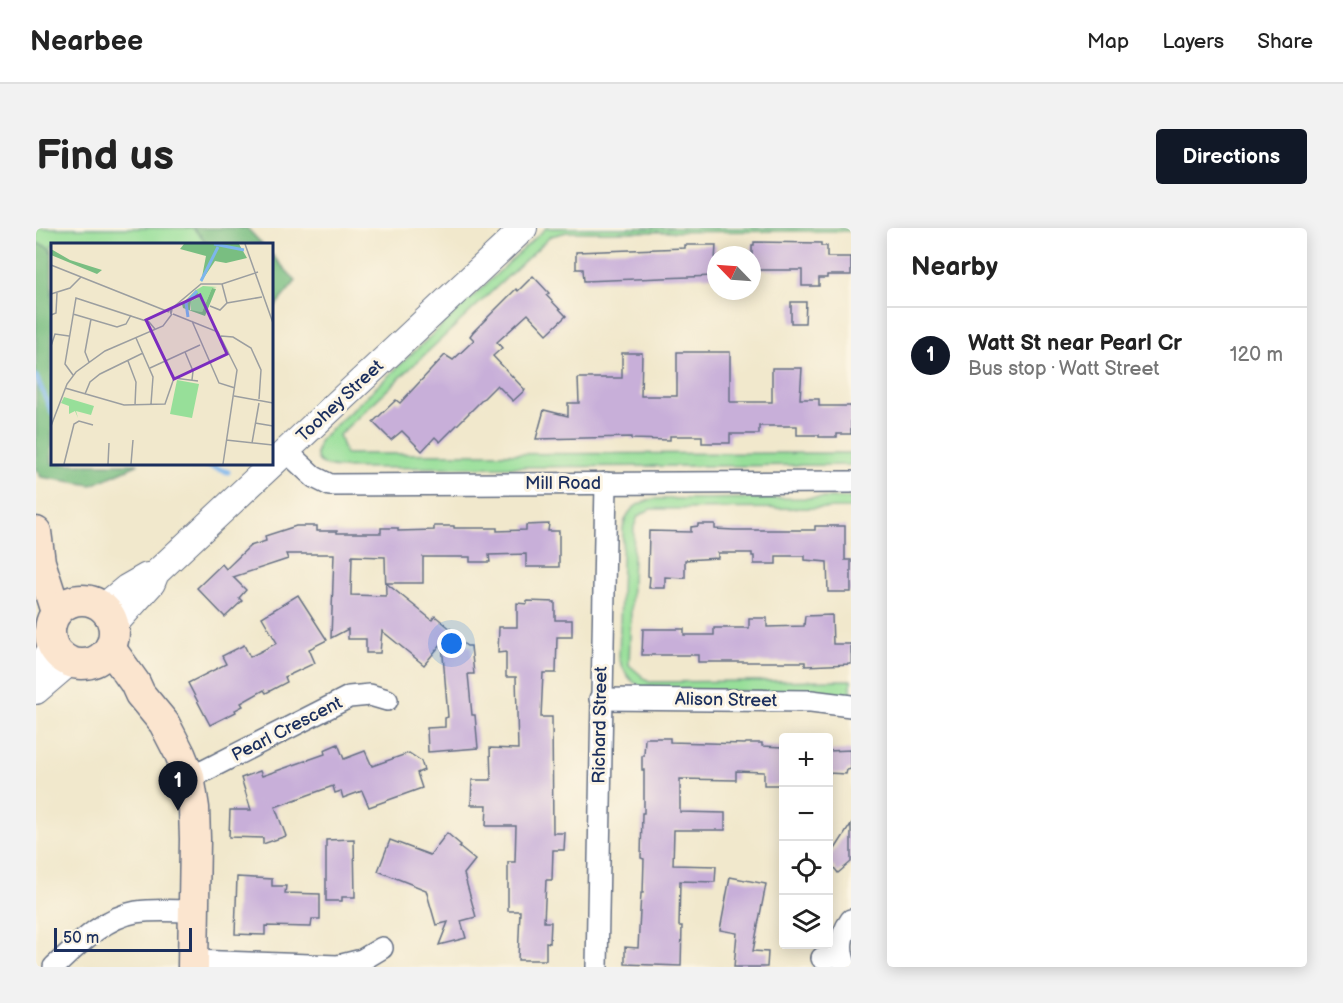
<!DOCTYPE html>
<html lang="en">
<head>
<meta charset="utf-8">
<style>
	body { margin:0; font-family:"Balsamiq Sans",sans-serif; background:#f2f2f2; color:#222 }
	.controls { position:absolute; right:18px; bottom:18px; display:grid; overflow:hidden; border-radius:6px; box-shadow:0 3px 15px #0003 }
	.controls button { width:54px; height:54px; display:grid; place-items:center; padding:0; border:0; border-bottom:2px solid #e0e0e0; background:#fff; color:#222; font:30px sans-serif }
	.compass { position:absolute; left:671px; top:18px; width:54px; height:54px; border-radius:50%; background:#fff; box-shadow:0 3px 15px #0003; rotate:295deg }
	.scale { position:absolute; left:18px; bottom:15px; width:138px; box-sizing:border-box; padding-left:6px; border:3px solid #1b2f5e; border-top:0; font-size:16px; line-height:21px; white-space:nowrap; color:#1b2f5e; -webkit-text-stroke:4px #fcf5e5; paint-order:stroke }
	.you { position:absolute; left:416px; top:416px; width:21px; height:21px; margin:-15px; border:4px solid #fff; border-radius:50%; background:#1a73e8; box-shadow:0 0 0 9px #1a73e833 }
	.badge { display:grid; place-items:center; width:39px; height:39px; border-radius:50%; background:#111827; color:#fff; font-size:20px; font-weight:700 }
	.pin { position:absolute; translate:-50% -50px; filter:drop-shadow(0 2px 3px #0008) }
	.pin::after { content:''; position:absolute; top:32px; width:21px; height:18px; background:inherit; clip-path:polygon(0 0,100% 0,50% 100%) }
	.list { margin:0; padding:0; list-style:none }
	h2 { display:flex; justify-content:space-between; align-items:center; height:78px; margin:0; padding:0 24px; font-size:26px }
	h2 small { font-size:20px; font-weight:400; color:#767676 }
	.list li { display:grid; grid-template-columns:39px 1fr auto; gap:18px; align-items:center; box-sizing:border-box; height:96px; padding:0 24px; border-top:2px solid #e0e0e0 }
	.list b { display:block; font-size:22px; white-space:nowrap }
	.list p { margin:0; font-size:20px; white-space:nowrap; color:#767676 }
	.list em { font-size:20px; font-style:normal; color:#767676 }
	.icon { flex:none; width:33px; height:33px; fill:none; stroke:currentColor; stroke-width:2; stroke-linecap:round; stroke-linejoin:round }
	.map { position:relative; flex:none; width:815px; height:739px; overflow:hidden; border-radius:6px }
	header { display:flex; align-items:center; gap:36px; box-sizing:border-box; height:84px; padding:0 30px; background:#fff; border-bottom:2px solid #e0e0e0 }
	header strong { font-size:28px }
	nav { display:flex; gap:33px; margin-inline-start:auto; font-size:21px }
	.intro { display:flex; align-items:center; justify-content:space-between; box-sizing:border-box; height:144px; padding:0 36px }
	h1 { margin:0; font-size:42px }
	.button { padding:15px 27px; border-radius:6px; background:#111827; color:#fff; font-size:21px; font-weight:700 }
	main { display:flex; gap:36px; padding:0 36px }
	aside { flex:1; background:#fff; border-radius:6px; box-shadow:0 3px 15px #0003 }
	.map>svg:first-child { display:block }
	.green { fill:#97df99; stroke:#59877c; stroke-width:1.5 }
	.forest { fill:#79be81; stroke:#4a7670; stroke-width:1.5 }
	.lines { fill:none; stroke-linecap:round; stroke-linejoin:round }
	.stream { stroke:#7db6ed; stroke-width:5 }
	.building { fill:#c8afd9; fill-rule:evenodd }
	.minor-casing { stroke:#667084; stroke-width:24 }
	.tertiary-casing { stroke:#667084; stroke-width:28 }
	.secondary-casing { stroke:#667084; stroke-width:33 }
	.minor { stroke:#fff; stroke-width:21 }
	.tertiary { stroke:#fff; stroke-width:26 }
	.secondary { stroke:#fbe5cf; stroke-width:30 }
	.labels { text-anchor:middle; dominant-baseline:central; stroke-width:6; stroke-linejoin:round; paint-order:stroke }
	.street-label { font-size:18px; fill:#1b2f5e; stroke:#fcf5e5 }
	.inset-river { fill:none; stroke:#7db6ed; stroke-width:3 }
	.inset-road { fill:none; stroke:#9b9ea0; stroke-width:1.5 }
	.view { fill:#7b2cbf; fill-opacity:0.15; stroke:#7b2cbf; stroke-width:3 }
	.inset-edge { fill:none; stroke:#1b2f5e; stroke-width:3 }
</style>
</head>
<body>
<header>
<strong>Nearbee</strong>
<nav><a>Map</a><a>Layers</a><a>Share</a></nav>
</header>
<div class="intro"><h1>Find us</h1><a class="button">Directions</a></div>
<main>
<div class="map">
<svg width="815" height="739" viewBox="0 0 815 739">
	<rect width="100%" height="100%" fill="#fcf5e5"/>
	<filter id="ink" filterUnits="userSpaceOnUse"><feTurbulence type="fractalNoise" baseFrequency=".0167" numOctaves="2"/><feDisplacementMap in="SourceGraphic" scale="12" xChannelSelector="R" yChannelSelector="G"/><feConvolveMatrix kernelMatrix="1 2 1 2 8 2 1 2 1" color-interpolation-filters="sRGB"/></filter>
	<filter id="wash" filterUnits="userSpaceOnUse"><feTurbulence type="fractalNoise" baseFrequency=".008" numOctaves="4" result="noise"/><feDisplacementMap in="SourceGraphic" scale="24" xChannelSelector="R" yChannelSelector="G"/><feGaussianBlur stdDeviation="1.35" result="paint"/><feColorMatrix in="noise" values="0 0 0 0 0 0 0 0 0 0 0 0 0 0 0 0 0 1.4 0 .05"/><feComposite in="paint" operator="in"/></filter>
	<g filter="url(#wash)">
		<rect width="100%" height="100%" fill="#f1e8cc"/>
		<g class="green">
			<path d="M0 0H157L172 16H16V25L12 19 0 15Z"/>
			<path d="M510 0H815V3L531 4 515 8 303 207 309 226 815 225V237L306 240C285 239 275 234 284 212Z"/>
			<path d="M815 270V280L614 281 602 288 598 299 593 437 613 454 815 452V467L610 460C594 456 588 444 583 430L587 300C590 283 600 275 617 271Z"/>
		</g>
		<g class="forest">
			<path d="M157 0H211L226 16H172Z"/>
			<path d="M0 15 12 19 16 25V236H103L56 257 5 249 0 241Z"/>
			<path d="M236 27 260 53 236 82Z"/>
		</g>
		<g class="lines">
			<g class="stream">
				<path d="M0 148 16 185"/>
				<path d="M167 236 192 244"/>
			</g>
		</g>
		<g id="blocks">
			<g class="building">
				<path d="M718 14 785 15V18H791V29H815V47H791V50H783V58H766V42H716V17H718Z"/>
				<path d="M649 17H680L678 48 548 53 547 41H540V24L649 20Z"/>
				<path d="M497 48 513 65 510 67 530 88 511 106 492 86 461 114 466 120 457 128 489 162 477 173 461 157 404 214 399 209 386 223 366 203 355 212 337 194 360 172 364 175 409 127 417 132 438 112 434 108 437 104 480 61 482 63Z"/>
				<path d="M755 74H770L769 95H755Z"/>
				<path d="M641 124H694V174H736V140H766L764 171H783V178H815V206H801V209H783V207H761V198H723V206H694V215H666V208H634V212L595 211V209L500 211 508 182 532 188V175H543L542 150H586V125H606L605 168H641Z"/>
				<path d="M513 296 512 303H523V339H490V326L453 327 454 334H434V329H387V355H350L396 392 399 388 416 402 413 406 431 418H435L438 446H432L436 487H439L442 520 392 524 391 500 409 499V490L412 489 406 415 388 437 346 403 344 425H330V411H312V401L295 410 298 326H250L252 331 197 349 210 362 203 370 206 373 189 389 161 360 186 336 190 341 214 318 230 313 229 308 260 298H281V303H301V305H345V300H362V303L398 302V298H418V300H461V303L490 302V297ZM316 328 349 329 350 368 315 367Z"/>
				<path d="M662 296H679V301L698 302H779V298H809V332H815V364H792L791 334 769 332V328H740V336H718V328H716V325H682V330L649 332V350L629 349V360H613L614 349 612 348 613 303 655 304V299L662 298Z"/>
				<path d="M262 367 291 412 273 421 279 435 249 449 251 454 230 465 228 462 205 475 207 478 199 482 200 484 174 497 152 455 190 436 186 428 208 417 214 429 241 415 226 389Z"/>
				<path d="M491 373 519 374V392H536V409H521L520 445H507L505 489H516L517 605H529L528 622H517L516 652H510L508 694H515L514 715 510 714V732H482L484 683H472V634H479L480 598H450L451 577H435L436 552H455L454 520 482 521 480 449H470V424L462 425 463 399H481V375L491 376Z"/>
				<path d="M796 387 797 416H815V436L769 438V434H662V427H606L607 401H648V407H678V400H713V390H731V399L768 398 769 388Z"/>
				<path d="M609 510H634V514L709 516 710 515H726V518L747 519V557H728V544L700 543V552L644 551V584L689 585V602H638L637 637 680 638 679 654 644 653 643 698H646L645 738 589 736V719L602 720 605 665H607L608 631 605 630 606 585H608V542H606V528H608Z"/>
				<path d="M302 516 308 531 329 523 336 538 373 525 385 533 388 542 381 545 386 560 333 579 326 563 307 570 305 563 299 565 297 558 239 579 250 608 227 616V610L193 609 194 582H215L205 550 224 543 226 548 289 526 288 522Z"/>
				<path d="M815 522V541L811 542 810 546 792 545V523Z"/>
				<path d="M815 596V634L802 645 792 632Z"/>
				<path d="M411 605 425 617 423 619 439 632 428 646 440 689 425 693 430 710 403 717 412 694 400 697 390 662 342 643 354 612 394 627Z"/>
				<path d="M318 611 319 669H306V673H290V612Z"/>
				<path d="M201 649 236 651V658H250L249 665 284 666V691H276L275 699 229 698V707L199 706Z"/>
				<path d="M694 649 730 656 717 723 732 724 731 739H698L701 705 684 702Z"/>
			</g>
		</g>
	</g>
	<g filter="url(#ink)">
		<use href="#blocks" fill-opacity="0" stroke="#667084" stroke-width="1.5"/>
		<g class="lines">
			<defs>
				<g id="minor">
					<path d="M251 224 278 249 294 257 815 254"/>
					<path d="M564 471 775 473 815 478"/>
					<path d="M153 548 168 543 313 469 334 467 351 472"/>
					<path d="M786 730 805 727"/>
					<path d="M157 733 302 738 326 732 346 720"/>
					<path d="M18 739C42 717 67 690 100 684 119 681 139 683 158 683"/>
					<path d="M561 739 570 255"/>
					<path d="M810 739C803 722 804 707 815 692"/>
				</g>
				<g id="tertiary">
					<path d="M67 379 90 360 111 348"/>
					<path d="M78 397 116 355 120 345 488 0"/>
					<path d="M0 445 17 418"/>
					<path d="M0 463 34 434"/>
				</g>
				<g id="secondary">
					<path d="M0 304 4 334 20 384"/>
					<circle cx="46" cy="404" r="32"/>
					<path d="M74 420 99 455 104 466 128 495 144 526 153 548 158 580 159 611 157 739"/>
				</g>
			</defs>
			<use href="#minor" class="minor-casing"/>
			<use href="#tertiary" class="tertiary-casing"/>
			<use href="#secondary" class="secondary-casing"/>
			<use href="#minor" class="minor"/>
			<use href="#tertiary" class="tertiary"/>
			<use href="#secondary" class="secondary"/>
		</g>
	</g>
	<g class="labels">
		<g class="street-label">
			<text transform="translate(304 173) rotate(-43)">Toohey Street</text>
			<text x="527" y="255">Mill Road</text>
			<text transform="translate(690 472) rotate(1)">Alison Street</text>
			<text transform="translate(564 497) rotate(-89)">Richard Street</text>
			<text transform="translate(251 501) rotate(-27)">Pearl Crescent</text>
		</g>
	</g>
	<g transform="translate(15 15)">
		<rect width="222" height="222" fill="#f1e8cc"/>
		<path d="M152 43 166 44 161 45 151 69 140 68V58L147 55 145 47ZM126 137 148 141 141 175 119 171ZM13 154 43 163 40 172 25 168 27 175 24 168 18 171V163L10 160Z" fill="#97df99"/>
		<path d="M133 1H188L196 15 175 20 164 18 150 39 155 13 129 6ZM0 6 19 17 51 27 46 31 0 12ZM161 45 165 46 154 73 132 65 131 61 145 47 148 53 140 58 139 67 151 69Z" fill="#79be81"/>
		<path class="inset-river" d="M163 1 193 7M150 38 167 4M137 74 135 60 146 48"/>
		<path class="inset-road" d="M194 1 222 80M0 22 118 69M171 41 176 60M0 51 19 45 30 34M159 63 169 67 176 60 211 54M121 66 120 71 119 67 150 41H171L207 29M22 71 66 84 75 81 80 72M122 71 167 89 186 127 172 221M0 72 5 70 6 50M141 78 168 140 184 145M170 93 182 94 200 105 210 127 208 156M85 95 102 134 100 161M0 103 4 91 18 93M134 109 142 128 141 137M77 118 85 139 84 162M38 119 34 109 40 76M99 125 149 102M22 132 14 121 25 55 98 79 104 86M14 145 73 162 114 161 123 135 147 138M34 151 39 139 49 131 92 110M183 153 222 160M204 180 222 183M0 183 16 141 25 129 54 108 112 83 121 71M175 197 222 202M201 200 208 160M13 221 23 181 28 178 42 182M57 221 58 200M80 221 82 197"/>
		<path class="view" d="M149 52 176 111 123 136 95 77Z"/>
		<rect width="222" height="222" class="inset-edge"/>
	</g>
</svg>
<div class="controls">
<button>+</button>
<button>−</button>
<button><svg class="icon" aria-label="locate" viewBox="0 0 24 24"><circle cx="12" cy="12" r="6"/><path d="M12 2v4M12 18v4M2 12h4M18 12h4"/></svg></button>
<button><svg class="icon" aria-label="layers" viewBox="0 0 24 24"><path d="M12 4l9 5-9 5-9-5zM3 14l9 5 9-5"/></svg></button>
</div>
<svg class="compass" viewBox="-18 -18 36 36"><path d="M0-13l5 13h-10z" fill="#e53935"/><path d="M0 13l5-13h-10z" fill="#767676"/></svg>
<div class="scale">50 m</div>
<div class="you"></div>
<div class="pin badge" style="left:142px;top:583px">1</div>
</div>
<aside>
<h2>Nearby<small></small></h2>
<ul class="list">
<li><span class="badge">1</span><div><b>Watt St near Pearl Cr</b><p>Bus stop · Watt Street</p></div><em>120 m</em></li>
</ul>
</aside>
</main>
</body>
</html>
